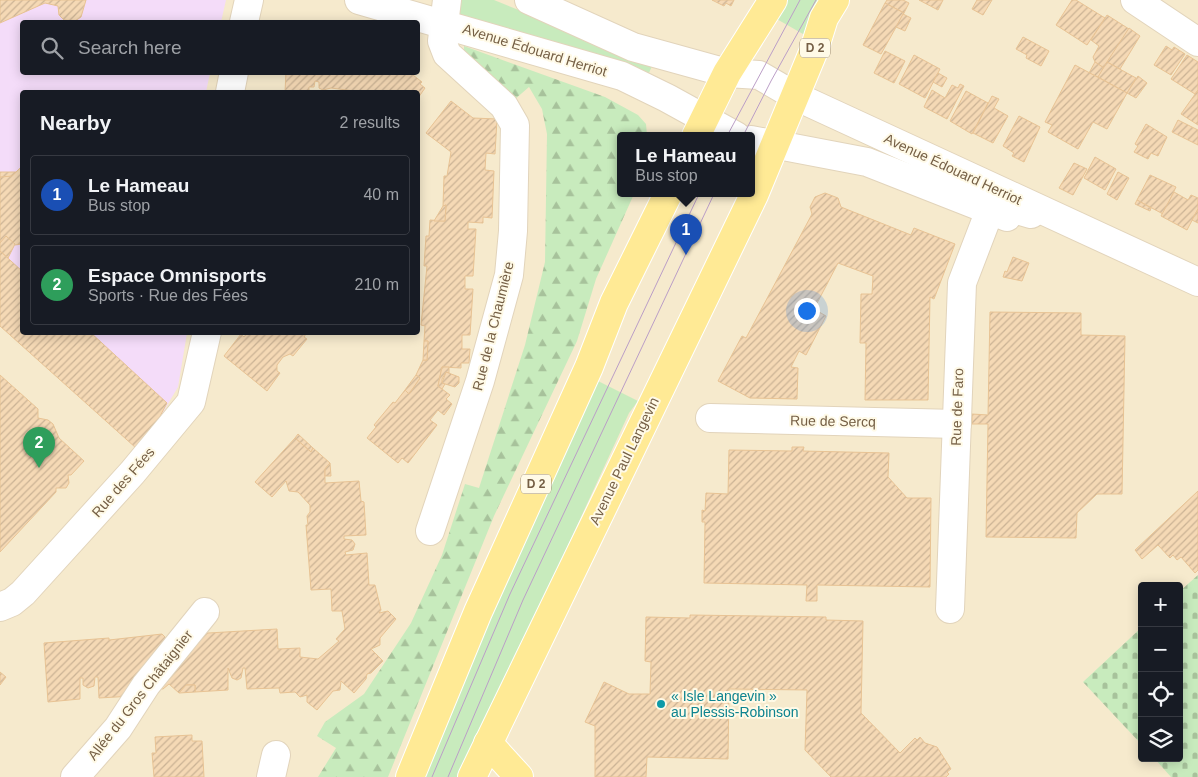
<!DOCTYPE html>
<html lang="en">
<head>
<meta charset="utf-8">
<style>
	body { margin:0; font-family:Helvetica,sans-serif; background:#242831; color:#f1f3f6 }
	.controls { position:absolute; right:15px; bottom:15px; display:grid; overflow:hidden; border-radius:5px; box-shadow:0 2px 12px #0003 }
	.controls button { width:45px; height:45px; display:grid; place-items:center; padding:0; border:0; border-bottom:1px solid #363941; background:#171b24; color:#f1f3f6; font:25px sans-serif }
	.you { position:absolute; left:806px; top:310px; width:18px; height:18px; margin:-12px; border:4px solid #fff; border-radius:50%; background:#1a73e8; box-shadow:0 0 0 8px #1a73e833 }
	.badge { display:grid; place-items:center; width:32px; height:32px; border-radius:50%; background:#f0833c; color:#fff; font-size:16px; font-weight:700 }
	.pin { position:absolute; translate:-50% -41px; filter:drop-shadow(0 1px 2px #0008) }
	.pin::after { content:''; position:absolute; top:26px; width:18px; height:15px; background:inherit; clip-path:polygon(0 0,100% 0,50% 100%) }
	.popup { position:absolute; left:617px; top:132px; width:138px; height:65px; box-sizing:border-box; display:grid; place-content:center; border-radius:5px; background:#171b24; filter:drop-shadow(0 1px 4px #0005); font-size:16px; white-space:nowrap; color:#9ea1a6 }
	.popup b { font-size:19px; color:#f1f3f6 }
	.popup::after { content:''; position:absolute; left:50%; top:100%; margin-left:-10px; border:10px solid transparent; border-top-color:#171b24 }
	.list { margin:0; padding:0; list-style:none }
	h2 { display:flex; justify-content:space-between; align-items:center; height:65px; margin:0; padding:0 20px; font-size:21px }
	h2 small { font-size:16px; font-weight:400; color:#9ea1a6 }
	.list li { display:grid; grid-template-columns:32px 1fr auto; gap:15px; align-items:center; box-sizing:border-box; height:80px; margin:0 10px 10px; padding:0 10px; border:1px solid #363941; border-radius:5px }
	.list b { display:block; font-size:19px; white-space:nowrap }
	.list p { margin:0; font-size:16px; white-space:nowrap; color:#9ea1a6 }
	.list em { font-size:16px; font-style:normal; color:#9ea1a6 }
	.icon { flex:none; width:28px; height:28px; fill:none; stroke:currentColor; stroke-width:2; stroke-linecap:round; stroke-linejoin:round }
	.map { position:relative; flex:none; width:1198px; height:777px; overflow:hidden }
	.search { position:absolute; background:#171b24; box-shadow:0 2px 12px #0003; left:20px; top:20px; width:400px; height:55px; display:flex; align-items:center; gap:12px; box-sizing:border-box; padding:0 18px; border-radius:5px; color:#9ea1a6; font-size:19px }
	.panel { position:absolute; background:#171b24; box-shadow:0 2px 12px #0003; left:20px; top:90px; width:400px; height:245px; border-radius:5px }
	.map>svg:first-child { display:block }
	.residential { fill:#f6eacd; fill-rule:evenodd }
	.education { fill:#f4dcf9 }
	.green { fill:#c8ebbd }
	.forest { fill:url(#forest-firs) }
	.cemetery { fill:url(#cemetery-stones) }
	.building { fill:url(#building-hatch); stroke:#e8c394 }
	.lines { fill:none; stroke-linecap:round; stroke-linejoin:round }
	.minor-casing { stroke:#e2d4bb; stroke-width:30 }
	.major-casing { stroke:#fff; stroke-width:30 }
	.minor { stroke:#fff; stroke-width:28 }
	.major { stroke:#ffea95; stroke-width:28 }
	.tram { stroke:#bb9ec7; stroke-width:1 }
	.culture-dot { fill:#0f9aa8; stroke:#fffae7; stroke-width:2 }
	.labels { text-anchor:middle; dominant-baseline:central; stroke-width:4; stroke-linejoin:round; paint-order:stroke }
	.shield { fill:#fffae7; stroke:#9e8e76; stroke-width:1 }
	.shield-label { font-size:12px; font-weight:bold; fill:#755f45 }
	.street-label { font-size:14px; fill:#755f45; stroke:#fffae7 }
	.culture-label { font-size:14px; fill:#0d838f; stroke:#fffae7; text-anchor:start }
</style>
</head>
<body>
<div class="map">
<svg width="1198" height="777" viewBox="0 0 1198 777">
	<defs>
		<pattern id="forest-firs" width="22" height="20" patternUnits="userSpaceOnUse" patternTransform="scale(1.25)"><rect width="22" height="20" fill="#c8ebbd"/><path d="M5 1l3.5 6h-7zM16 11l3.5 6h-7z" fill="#a7c29b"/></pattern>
		<pattern id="cemetery-stones" width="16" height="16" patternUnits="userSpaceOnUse" patternTransform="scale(1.25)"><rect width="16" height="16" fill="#c8ebbd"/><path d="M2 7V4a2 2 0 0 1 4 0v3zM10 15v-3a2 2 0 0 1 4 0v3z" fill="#a7c29b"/></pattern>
		<pattern id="building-hatch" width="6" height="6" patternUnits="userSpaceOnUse" patternTransform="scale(1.25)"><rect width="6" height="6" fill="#f5d9b5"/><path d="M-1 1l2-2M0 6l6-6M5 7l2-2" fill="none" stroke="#cbb395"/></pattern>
	</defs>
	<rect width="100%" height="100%" fill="#fef7df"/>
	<path class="residential" d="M0 0H1198V777H0ZM22 22H418V72H22ZM22 92H418V332H22ZM621 136H751V194H621ZM1142 586H1179V758H1142Z"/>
	<path class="education" d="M0 0H226L221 22H22V72L210 73 206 92H22V332L187 333 178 387 156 424 136 448 0 325Z"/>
	<g class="green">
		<path d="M458 0H494L653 64 648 75 456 16Z"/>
		<path d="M786 0H826L810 38 775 18Z"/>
		<path d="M590 377 638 401 629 413 461 777H420Z"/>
	</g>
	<path class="forest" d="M464 46 605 97 638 115 646 124 647 135 621 136V194H634L596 279 577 341 494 516 388 777H318L336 748 317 736 325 722 364 694 411 623 442 555 465 484 479 488 525 345 545 262 547 134 542 109 529 87 514 100 464 61Z"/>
	<g class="cemetery">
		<path d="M1198 575V777H1171L1154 758H1179V592Z"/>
		<path d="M1142 627V745L1083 682Z"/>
	</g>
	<g class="building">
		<path d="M0 0H86L81 17 75 21 64 20 59 15 58 6 45 3 0 23Z"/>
		<path d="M712 0H734L731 6 726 3 724 6Z"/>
		<path d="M887 0H903L909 3 904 13 885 3Z"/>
		<path d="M919 0H943L938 10Z"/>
		<path d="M977 0H992L983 15 972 9Z"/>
		<path d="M1072 0H1076L1105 18 1087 45 1056 25Z"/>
		<path d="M885 3 904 13 881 54 863 45Z"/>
		<path d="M903 14 911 18 905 31 896 27Z"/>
		<path d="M1107 15 1129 29 1104 68 1095 62 1093 57 1099 46 1091 40Z"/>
		<path d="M1129 28 1140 36 1120 69 1107 62Z"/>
		<path d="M1023 37 1049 51 1041 66 1026 58 1027 55 1016 49Z"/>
		<path d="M1166 46 1172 50 1174 47 1185 54 1171 75 1154 65Z"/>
		<path d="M885 51 905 61 894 83 874 73Z"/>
		<path d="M914 55 940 69 925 98 899 84Z"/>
		<path d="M1187 55 1198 62V90L1195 94 1171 79Z"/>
		<path d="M1095 62 1104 68 1098 77 1089 73Z"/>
		<path d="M1107 62 1136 78 1127 93 1098 77Z"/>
		<path d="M1075 65 1127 93 1107 129 1093 122 1078 149 1048 132 1052 125 1045 122Z"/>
		<path d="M286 72H409L422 82 420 84 425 88 418 98V92H362L331 88 323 90 319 88V82L315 81 314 87H309V92H285Z"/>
		<path d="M938 73 947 78 942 87 933 82Z"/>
		<path d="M1138 76 1147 83 1136 98 1127 93Z"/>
		<path d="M960 84 964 86 947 119 924 107 932 90 945 98 952 85 958 88Z"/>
		<path d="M1198 90V125L1181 114Z"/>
		<path d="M966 91 988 103 972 134 950 121Z"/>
		<path d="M992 96 999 99 994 108 1008 116 993 143 973 133Z"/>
		<path d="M451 101 473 118 497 119 495 154 486 153 485 170 494 171 492 218 483 217V223L468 222V229H476L473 276H465V289H473L470 335H462V349H470L469 363H461V368L442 367 438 386 450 395 446 399 452 404 444 415 438 410 430 420 437 425 408 463 402 458 398 463 367 438 376 427 374 425 393 402 395 403 405 390 409 394 420 378 416 375 423 360H427L428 341H424L425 326 421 325 427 266H424L426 236H429L430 220 445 221 446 205 443 206 444 176H447L451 152 426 133Z"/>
		<path d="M1019 116 1040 127 1024 162 1012 156 1014 153 1003 146Z"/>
		<path d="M1178 120 1198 130V145L1172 132Z"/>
		<path d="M1146 124 1167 137 1158 156 1151 153 1148 159 1134 152 1138 146 1135 144Z"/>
		<path d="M1095 157 1116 169 1105 190 1084 178Z"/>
		<path d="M1074 163 1087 169 1073 195 1059 188Z"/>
		<path d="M22 166V244L15 245 6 236 0 243V177L12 176Z"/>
		<path d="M0 172H16L12 176 0 177Z"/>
		<path d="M1118 172 1129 178 1117 200 1107 194Z"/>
		<path d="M1150 175 1176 187 1163 214 1137 200Z"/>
		<path d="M1174 192 1188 200 1191 195 1198 198V209L1187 230 1161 216Z"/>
		<path d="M825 193 838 198 841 207 911 235 914 228 955 244 934 299 930 297 928 400H865L866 343H860L861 294H872L873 276 838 263 814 309 826 316 806 355 799 351 791 367 798 368 797 399 750 398 718 381 742 336 746 338 812 214 810 207 815 197Z"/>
		<path d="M1137 200 1151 208 1150 211 1135 204Z"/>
		<path d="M446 205 445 221H434L443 206Z"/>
		<path d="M1198 209V223L1192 220Z"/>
		<path d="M6 236 15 244 8 258 0 251V243Z"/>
		<path d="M0 251 22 271V332H90L167 403 156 424 136 448 0 326Z"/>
		<path d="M1013 257 1029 263 1022 281 1003 277 1005 271 1007 272Z"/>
		<path d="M990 312 1081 313V335L1125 336 1122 494H1097L1077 513 1076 538 986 537 988 424H972V414L988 415Z"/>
		<path d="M248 332H307L304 337 307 339 293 356 290 354 283 357 277 365V371L280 373 267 391 224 356 241 334 244 337Z"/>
		<path d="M424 341H428L427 360H423Z"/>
		<path d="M442 367H449V373L446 372 442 379V383L445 384 442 389 438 386Z"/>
		<path d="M446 372 459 377V383L455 387 442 383Z"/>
		<path d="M0 375 38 409V418L48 420 53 424 59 438 84 461 71 475H68L69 483 66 488H56V492L0 552Z"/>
		<path d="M416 375 420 378 409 394 405 390Z"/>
		<path d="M298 434 313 448 311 452 295 438Z"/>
		<path d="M295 438 311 452 313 448 330 463 325 469V483L359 481 361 501 364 502 366 535 344 536V539L352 540 355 544 353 550 345 552 346 555 367 553 369 585H375L381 610 379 613 388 611 396 619 380 638V645L371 649 383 661 371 673 367 674 366 679 354 693 341 681 340 690 333 691 317 710 307 702V695L300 697 295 692 280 693 279 688 247 689 245 668H243L241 678 237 680 232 678 228 668V690L195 692V685H186L179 693 169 684 163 689 158 688 191 634 277 629 278 649 300 648V657L318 659 339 641 336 639 345 629 342 611H332L331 589 311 590 306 525H308L307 516 310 512V505L298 492 289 491 286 481 272 497 255 482Z"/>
		<path d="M792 447H804L803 451 889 453 888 477 907 498H931L930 587 817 585V601H806L807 585 704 583 705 522H702V510L705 511 706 493 728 494 729 450 792 451Z"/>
		<path d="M330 463 331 476H325V469Z"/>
		<path d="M1198 491V570L1195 573 1181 557 1177 560 1173 555 1170 558 1158 545 1142 559 1135 550Z"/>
		<path d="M690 615 826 617V620L863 621 861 713 900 753 915 738 917 740 920 737 925 743 937 747 951 769 947 772 949 774 946 777H831L805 750 807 690 729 689 728 759 647 757 646 777H595V726L585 722 604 682 629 694H650L651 662 645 661 646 617 690 618Z"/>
		<path d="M162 634 172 644 133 696 99 698 98 677H95L94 686 88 688 83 685V678H80V699L48 702 44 643 109 638V640Z"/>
		<path d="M0 672 6 677 0 685Z"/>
		<path d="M186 685H195V692L179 693Z"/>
		<path d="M192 735V741H202L204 777H154L152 753H156L155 737Z"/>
	</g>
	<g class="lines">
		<defs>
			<g id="minor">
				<path d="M359 0 622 76 667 98 736 136"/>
				<path d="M529 0 633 47 727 73 759 75 795 96 1198 282"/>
				<path d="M1135 0 1198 42"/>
				<path d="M244 22 249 0"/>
				<path d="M230 92 234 72"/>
				<path d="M751 140 867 162 1007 217"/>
				<path d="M710 418 957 424"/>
				<path d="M430 531 480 381 509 275 513 231 515 125 504 106 447 54 442 41 447 0"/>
				<path d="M0 607 12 602 23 593 132 473 191 402 207 332"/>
				<path d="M950 609 962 283 990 210 1007 207 1031 214"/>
				<path d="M75 777 118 728 146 685 205 612"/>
				<path d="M271 777 276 755"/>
			</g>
			<g id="major">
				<path d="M696 136 727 73 773 0"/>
				<path d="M488 743 519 777"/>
				<path d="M410 777 478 612 589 367 614 303 668 194"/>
				<path d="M472 777 754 195 814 50 824 18 835 0"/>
			</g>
		</defs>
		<use href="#minor" class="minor-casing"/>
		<use href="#major" class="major-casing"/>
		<use href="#minor" class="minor"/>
		<use href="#major" class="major"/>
		<g class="tram">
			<path d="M727 136 800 0"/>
			<path d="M743 136 771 81 816 0"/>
			<path d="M432 777 510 594 699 194"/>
			<path d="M448 777 523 600 714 194"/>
		</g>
	</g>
	<circle class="culture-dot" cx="661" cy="704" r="5"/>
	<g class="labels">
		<g class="shield">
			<rect x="800" y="38.5" width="30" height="19" rx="4"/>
			<rect x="521" y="474.5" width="30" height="19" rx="4"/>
		</g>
		<g class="shield-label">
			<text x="815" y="48">D 2</text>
			<text x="536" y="484">D 2</text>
		</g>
		<g class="street-label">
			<text transform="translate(535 50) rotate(17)">Avenue Édouard Herriot</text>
			<text transform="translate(953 169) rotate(25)">Avenue Édouard Herriot</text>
			<text transform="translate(493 326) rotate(-76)">Rue de la Chaumière</text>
			<text transform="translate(957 407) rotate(-88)">Rue de Faro</text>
			<text transform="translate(833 421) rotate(1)">Rue de Sercq</text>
			<text transform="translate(624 461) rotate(-64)">Avenue Paul Langevin</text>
			<text transform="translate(123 482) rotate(-49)">Rue des Fées</text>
			<text transform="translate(140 695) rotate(-52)">Allée du Gros Châtaignier</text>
		</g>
		<g class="culture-label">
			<text x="671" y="696">« Isle Langevin »<tspan x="671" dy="16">au Plessis-Robinson</tspan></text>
		</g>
	</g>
</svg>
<div class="controls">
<button>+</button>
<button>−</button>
<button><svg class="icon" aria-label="locate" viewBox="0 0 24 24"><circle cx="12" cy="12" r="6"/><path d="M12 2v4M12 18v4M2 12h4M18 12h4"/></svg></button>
<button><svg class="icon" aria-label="layers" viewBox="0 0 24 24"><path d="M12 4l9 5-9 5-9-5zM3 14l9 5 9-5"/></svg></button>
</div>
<div class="you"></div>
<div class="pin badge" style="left:686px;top:255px;background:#1a4fb4">1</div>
<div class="popup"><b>Le Hameau</b>Bus stop</div>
<div class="pin badge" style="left:39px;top:468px;background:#2e9e5b">2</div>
<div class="search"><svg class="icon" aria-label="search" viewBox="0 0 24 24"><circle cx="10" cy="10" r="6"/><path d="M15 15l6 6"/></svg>Search here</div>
<section class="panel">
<h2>Nearby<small>2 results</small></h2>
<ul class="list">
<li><span class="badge" style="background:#1a4fb4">1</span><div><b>Le Hameau</b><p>Bus stop</p></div><em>40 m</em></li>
<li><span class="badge" style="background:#2e9e5b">2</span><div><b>Espace Omnisports</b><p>Sports · Rue des Fées</p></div><em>210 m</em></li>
</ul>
</section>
</div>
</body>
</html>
